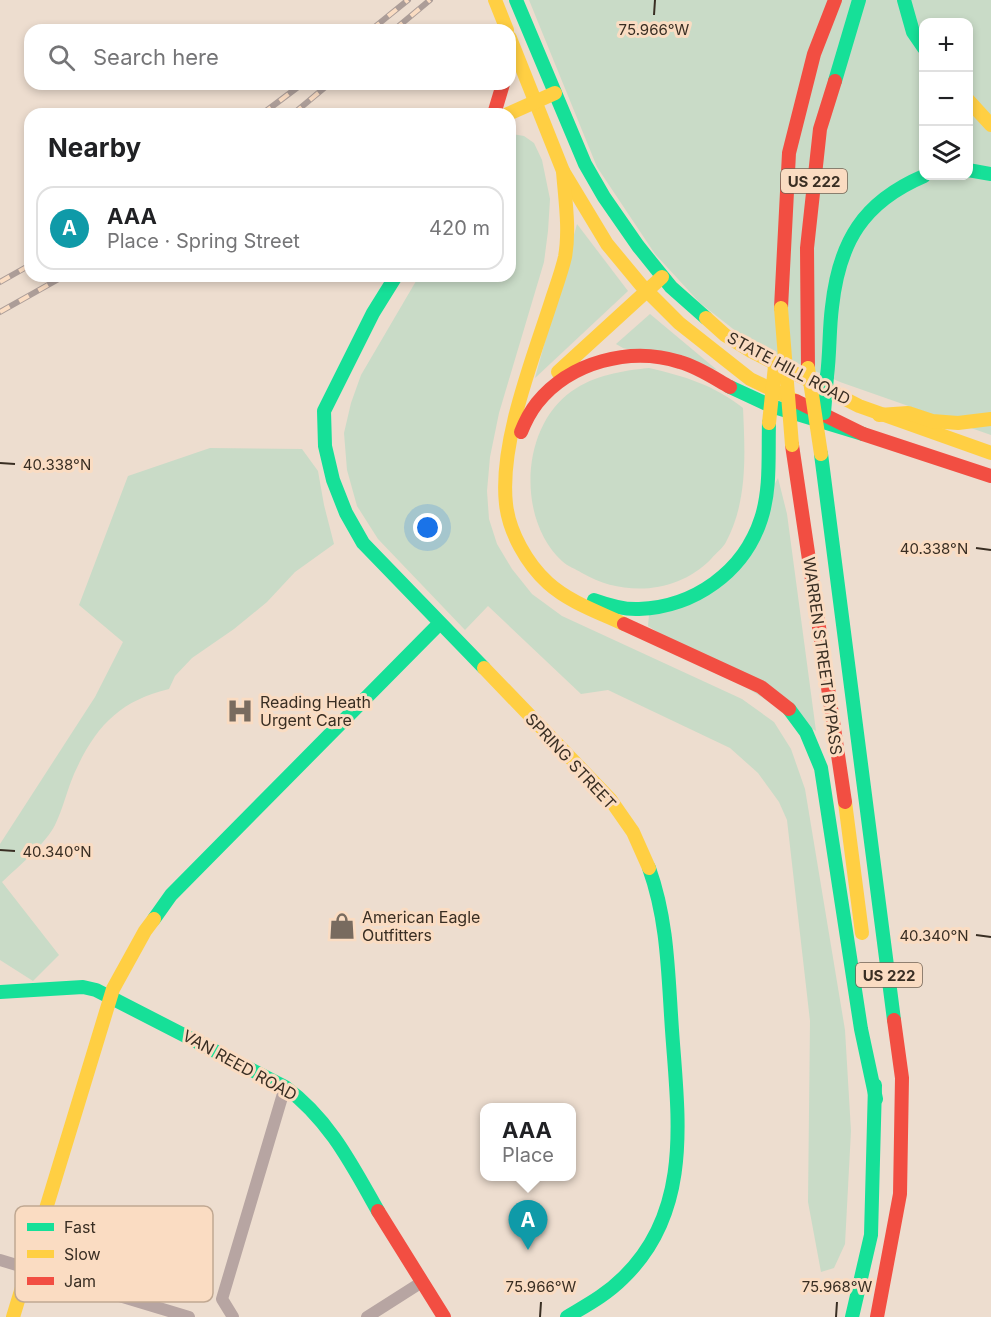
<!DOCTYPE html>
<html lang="en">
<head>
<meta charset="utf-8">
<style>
	body { margin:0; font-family:Inter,sans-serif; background:#f2f2f2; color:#202124 }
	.controls { position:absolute; right:18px; top:18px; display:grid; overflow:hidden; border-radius:12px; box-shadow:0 3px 9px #0003 }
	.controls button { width:54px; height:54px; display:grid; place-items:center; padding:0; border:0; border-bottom:2px solid #e0e0e0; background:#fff; color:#202124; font:30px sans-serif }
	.you { position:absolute; left:428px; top:528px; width:21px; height:21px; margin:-15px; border:4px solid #fff; border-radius:50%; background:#1a73e8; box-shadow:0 0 0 9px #1a73e833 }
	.badge { display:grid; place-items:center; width:39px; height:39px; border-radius:50%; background:#786b5f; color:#fff; font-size:20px; font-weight:700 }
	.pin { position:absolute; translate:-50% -50px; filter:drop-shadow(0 2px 3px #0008) }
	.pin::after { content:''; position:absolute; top:32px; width:21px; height:18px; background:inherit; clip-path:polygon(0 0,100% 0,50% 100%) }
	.popup { position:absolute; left:480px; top:1103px; width:96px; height:78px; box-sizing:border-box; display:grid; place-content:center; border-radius:12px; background:#fff; filter:drop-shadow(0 2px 4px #0005); font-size:20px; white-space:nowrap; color:#757577 }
	.popup b { font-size:22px; color:#202124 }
	.popup::after { content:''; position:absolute; left:50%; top:100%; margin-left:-12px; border:12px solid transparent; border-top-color:#fff }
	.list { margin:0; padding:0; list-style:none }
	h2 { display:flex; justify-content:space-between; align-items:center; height:78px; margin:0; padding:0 24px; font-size:26px }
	h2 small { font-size:20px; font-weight:400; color:#757577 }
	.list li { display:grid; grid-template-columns:39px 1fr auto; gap:18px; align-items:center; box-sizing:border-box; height:84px; margin:0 12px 12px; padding:0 12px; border:2px solid #e0e0e0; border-radius:18px }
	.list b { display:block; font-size:22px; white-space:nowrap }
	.list p { margin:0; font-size:20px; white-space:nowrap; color:#757577 }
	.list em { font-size:20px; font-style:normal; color:#757577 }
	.icon { flex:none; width:33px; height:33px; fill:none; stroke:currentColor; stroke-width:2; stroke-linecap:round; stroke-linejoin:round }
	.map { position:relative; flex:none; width:991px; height:1317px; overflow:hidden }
	.search { position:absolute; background:#fff; box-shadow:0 3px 9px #0003; left:24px; top:24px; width:492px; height:66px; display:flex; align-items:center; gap:15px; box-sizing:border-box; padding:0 21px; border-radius:18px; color:#757577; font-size:22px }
	.panel { position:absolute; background:#fff; box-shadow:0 3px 9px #0003; left:24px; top:108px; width:492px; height:174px; border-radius:18px }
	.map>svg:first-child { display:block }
	.green { fill:#c9dbc7; fill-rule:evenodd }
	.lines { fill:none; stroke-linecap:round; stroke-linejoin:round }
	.street { stroke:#b7a5a2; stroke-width:12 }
	.fast { stroke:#16e098; stroke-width:14 }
	.slow { stroke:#ffcf43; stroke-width:14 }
	.jam { stroke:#f24e42; stroke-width:14 }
	.rail-casing { stroke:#ac9d98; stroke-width:6 }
	.rail { stroke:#fadcc2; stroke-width:4; stroke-dasharray:11; stroke-linecap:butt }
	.fast-bridge { stroke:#16e098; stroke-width:14 }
	.slow-bridge { stroke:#ffcf43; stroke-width:14 }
	.ticks { fill:none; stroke:#392e23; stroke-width:2 }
	.labels { text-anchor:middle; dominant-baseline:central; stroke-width:6; stroke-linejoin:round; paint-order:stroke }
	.shield { fill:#fadcc2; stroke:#736253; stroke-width:1.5 }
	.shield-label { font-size:15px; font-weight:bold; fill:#392e23 }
	.street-label { font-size:16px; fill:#392e23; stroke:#fadcc2 }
	.poi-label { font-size:16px; fill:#392e23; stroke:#fadcc2; text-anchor:start }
	.key { fill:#fadcc2; stroke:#c0a892; stroke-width:1.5 }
	.key-label { font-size:16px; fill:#392e23 }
	.ticks-label { font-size:15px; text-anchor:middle; fill:#392e23; stroke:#fadcc2; stroke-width:6; stroke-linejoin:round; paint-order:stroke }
</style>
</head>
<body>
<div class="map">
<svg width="991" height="1317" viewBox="0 0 991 1317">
	<rect width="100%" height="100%" fill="#edddcf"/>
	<g class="green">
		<path d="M529 0H991V435L840 382 751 343 700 303 655 254 597 167ZM924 22H968V176H924Z"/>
		<path d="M512 134 524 136 534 143 542 160 550 199 548 231 544 262 499 413 490 457 487 491 489 519 497 544 512 569 532 594 562 616 742 699 774 722 791 749 805 789 845 1030 851 1131 845 1244 834 1268 821 1272 808 1202 810 1021 787 820 779 802 758 773 730 748 608 690 581 694 488 606 465 630 378 539 357 506 347 470 344 433 351 403 361 375 419 276H510V135Z"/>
		<path d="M577 224 628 291 535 378Z"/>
		<path d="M650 314 717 370 623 348 616 344Z"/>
		<path d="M649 368C684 376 714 385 743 408 745 453 748 501 726 542 723 548 716 553 711 559 677 594 623 597 582 573 576 569 567 566 562 561 517 520 520 427 572 391 595 375 621 371 649 368Z"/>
		<path d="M210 448 302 449 318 471 324 505 334 544 295 572 267 602 234 629 192 658 175 676 169 689C119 701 95 727 74 774 67 790 63 809 55 825 47 842 16 869 2 882L59 955 33 981 0 960V844L95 697 123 642 79 605 128 476Z"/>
		<path d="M778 478 787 514 816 731 648 626 649 615 716 590Z"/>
	</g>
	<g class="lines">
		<g class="street">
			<path d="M0 1260 189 1317"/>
			<path d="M233 1317 222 1299 285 1087"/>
			<path d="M367 1317 422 1282"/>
		</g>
		<g class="fast">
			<path d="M516 0 585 164 604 197 638 246 671 287 706 318"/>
			<path d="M904 0 913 32 924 48"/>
			<path d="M835 81 859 0"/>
			<path d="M968 170 991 174"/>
			<path d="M396 276 373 313 324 411 325 446 333 480 346 513 363 543 484 668"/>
			<path d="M827 376C830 353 829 330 832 307 839 242 863 202 924 176"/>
			<path d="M730 387 771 406 863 434"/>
			<path d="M821 454 894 1020"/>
			<path d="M594 600C608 605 624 610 639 609 694 607 744 572 761 519 771 489 768 455 769 423"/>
			<path d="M789 709 806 732 821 768 861 1029 876 1099"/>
			<path d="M154 919 171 895 439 624"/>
			<path d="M0 992 83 987 96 990 285 1087C329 1119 352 1165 378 1211"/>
			<path d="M567 1317C587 1305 606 1295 623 1278 693 1211 678 1117 672 1030 668 974 668 921 649 868"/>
			<path d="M852 1317 871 1235 875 1085"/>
		</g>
		<g class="slow">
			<path d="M495 0 507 30"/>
			<path d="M510 38 563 171 607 244 641 285 679 323 750 379 796 401"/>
			<path d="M968 100 991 125"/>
			<path d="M508 114 555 93"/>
			<path d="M563 171C565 199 570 229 565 257 562 270 557 284 553 296 534 356 499 442 506 504 509 532 527 564 548 583 569 602 598 612 624 624"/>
			<path d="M706 318 725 335 751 351 859 406 991 453"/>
			<path d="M558 372 662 277"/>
			<path d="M879 415 908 413 932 421 958 423 991 419"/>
			<path d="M484 668 610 799 633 832 649 868"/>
			<path d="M845 802 862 933"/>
			<path d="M13 1317 113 989 145 931 154 919"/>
		</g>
		<g class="jam">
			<path d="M494 114 503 84"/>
			<path d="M781 308 789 153 814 54 835 0"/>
			<path d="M808 368 807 248 820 129 835 81"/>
			<path d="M796 401 863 434 991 476"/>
			<path d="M521 432C525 422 530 412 537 403 570 362 630 346 680 362 698 367 714 378 730 387"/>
			<path d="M792 445 845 802"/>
			<path d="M624 624 761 687 789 709"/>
			<path d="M378 1211 444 1317"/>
			<path d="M877 1317 900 1194 902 1078 894 1020"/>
		</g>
		<defs>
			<g id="rail">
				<path d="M371 30 408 0"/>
				<path d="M394 30 430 0"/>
				<path d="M262 114 302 84"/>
				<path d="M293 114 329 84"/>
				<path d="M0 282 30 265"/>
				<path d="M0 312 64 276"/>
			</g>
		</defs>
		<use href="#rail" class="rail-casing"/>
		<use href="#rail" class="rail"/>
		<path class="fast-bridge" d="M824 413 827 376"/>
		<g class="slow-bridge">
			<path d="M781 308 792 445"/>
			<path d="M808 368 821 454"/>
			<path d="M769 423 775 366"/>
		</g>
	</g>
	<path class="ticks" d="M654 15 655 0M0 463 15 464M976 548 991 550M0 850 15 851M976 935 991 937M540 1317 541 1302M836 1317 837 1302"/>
	<defs>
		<symbol id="hospital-bare" viewBox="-9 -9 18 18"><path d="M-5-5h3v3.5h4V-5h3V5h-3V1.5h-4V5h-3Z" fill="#786b5f" stroke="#fadcc2" stroke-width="2.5" paint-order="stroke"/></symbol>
		<symbol id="shop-bare" viewBox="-9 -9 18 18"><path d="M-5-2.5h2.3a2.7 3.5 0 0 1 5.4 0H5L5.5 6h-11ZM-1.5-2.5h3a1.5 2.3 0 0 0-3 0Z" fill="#786b5f" stroke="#fadcc2" stroke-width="2.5" paint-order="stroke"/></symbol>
	</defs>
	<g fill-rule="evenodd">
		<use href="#hospital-bare" x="221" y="692" width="38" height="38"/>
		<use href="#shop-bare" x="323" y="907" width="38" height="38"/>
	</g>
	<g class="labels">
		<g class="shield">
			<rect x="781" y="169" width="66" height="24" rx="4.5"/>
			<rect x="856" y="963" width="66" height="24" rx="4.5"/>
		</g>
		<g class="shield-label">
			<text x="814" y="181">US 222</text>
			<text x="889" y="975">US 222</text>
		</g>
		<g class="street-label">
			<text transform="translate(789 368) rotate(28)">STATE HILL ROAD</text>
			<text transform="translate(823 656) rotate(82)">WARREN STREET BYPASS</text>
			<text transform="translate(571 761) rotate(47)">SPRING STREET</text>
			<text transform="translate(240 1065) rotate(29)">VAN REED ROAD</text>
		</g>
		<g class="poi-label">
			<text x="260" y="702">Reading Heath<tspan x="260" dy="18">Urgent Care</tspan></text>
			<text x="362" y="917">American Eagle<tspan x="362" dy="18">Outfitters</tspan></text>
		</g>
	</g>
	<rect x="15" y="1206" width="198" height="96" rx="9" class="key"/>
	<rect x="27" y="1223" width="27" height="8" fill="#16e098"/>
	<rect x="27" y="1250" width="27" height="8" fill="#ffcf43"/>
	<rect x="27" y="1277" width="27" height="8" fill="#f24e42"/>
	<g class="key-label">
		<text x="64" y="1233">Fast</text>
		<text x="64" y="1260">Slow</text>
		<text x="64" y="1287">Jam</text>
	</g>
	<g class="ticks-label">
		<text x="654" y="35">75.966°W</text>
		<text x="57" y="470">40.338°N</text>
		<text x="934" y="554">40.338°N</text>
		<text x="57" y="857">40.340°N</text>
		<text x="934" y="941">40.340°N</text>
		<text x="541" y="1292">75.966°W</text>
		<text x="837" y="1292">75.968°W</text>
	</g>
</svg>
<div class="controls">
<button>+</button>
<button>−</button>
<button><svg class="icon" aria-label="layers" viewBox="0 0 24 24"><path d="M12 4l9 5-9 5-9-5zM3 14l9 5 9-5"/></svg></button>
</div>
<div class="you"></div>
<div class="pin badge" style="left:528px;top:1250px;background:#0f9aa8">A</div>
<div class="popup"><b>AAA</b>Place</div>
<div class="search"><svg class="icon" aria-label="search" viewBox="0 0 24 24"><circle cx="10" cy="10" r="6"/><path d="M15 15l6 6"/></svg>Search here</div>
<section class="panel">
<h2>Nearby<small></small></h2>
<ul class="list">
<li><span class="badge" style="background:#0f9aa8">A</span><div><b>AAA</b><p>Place · Spring Street</p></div><em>420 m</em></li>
</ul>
</section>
</div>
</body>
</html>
